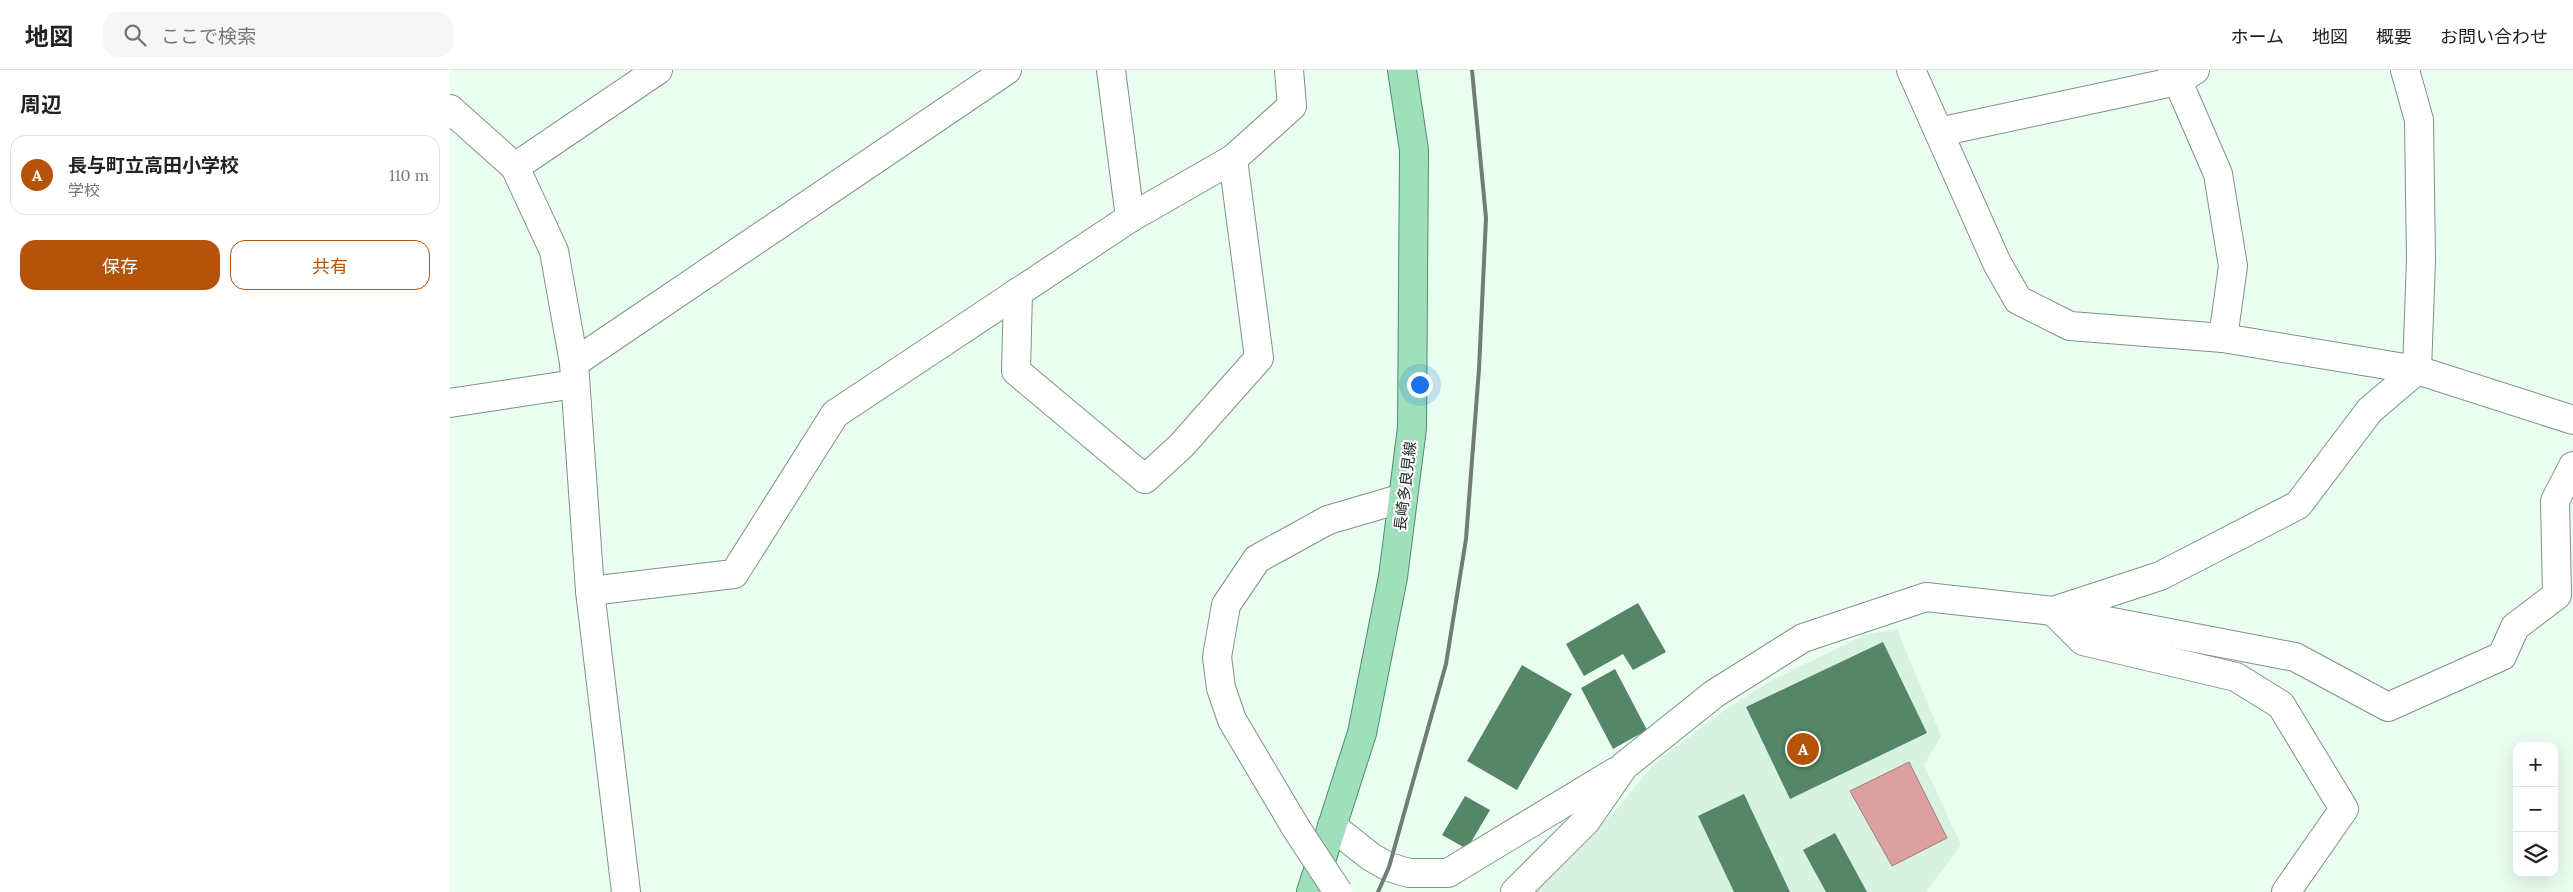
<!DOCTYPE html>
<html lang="ja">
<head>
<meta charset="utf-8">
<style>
	body { margin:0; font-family:Lora,"Noto Sans JP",serif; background:#f6f6f6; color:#222 }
	.controls { position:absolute; right:15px; bottom:15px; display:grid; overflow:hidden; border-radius:10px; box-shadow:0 5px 20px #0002 }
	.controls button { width:45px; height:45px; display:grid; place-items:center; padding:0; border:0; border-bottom:1px solid #e0e0e0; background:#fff; color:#222; font:25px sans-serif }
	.you { position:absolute; left:969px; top:314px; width:18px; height:18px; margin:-12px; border:4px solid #fff; border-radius:50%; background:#1a73e8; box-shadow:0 0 0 8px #1a73e833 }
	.badge { display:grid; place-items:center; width:32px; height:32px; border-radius:50%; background:#b45309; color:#fff; font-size:16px; font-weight:700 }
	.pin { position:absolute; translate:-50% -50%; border:2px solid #fff; box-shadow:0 1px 5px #0006 }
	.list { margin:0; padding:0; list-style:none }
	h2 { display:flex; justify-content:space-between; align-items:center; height:65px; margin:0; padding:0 20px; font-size:21px }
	h2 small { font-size:16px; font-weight:400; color:#767676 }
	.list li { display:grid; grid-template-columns:32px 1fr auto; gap:15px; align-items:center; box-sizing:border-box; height:80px; margin:0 10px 10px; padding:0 10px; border:1px solid #e0e0e0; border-radius:15px }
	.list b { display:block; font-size:19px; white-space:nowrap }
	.list p { margin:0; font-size:16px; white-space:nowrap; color:#767676 }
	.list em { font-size:16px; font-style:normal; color:#767676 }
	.actions { display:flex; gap:10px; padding:15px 20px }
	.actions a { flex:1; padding:11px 0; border:1px solid #b45309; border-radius:15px; text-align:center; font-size:18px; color:#b45309 }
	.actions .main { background:#b45309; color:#fff }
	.icon { flex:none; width:28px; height:28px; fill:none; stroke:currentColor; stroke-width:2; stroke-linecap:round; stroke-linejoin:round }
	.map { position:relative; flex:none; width:2123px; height:822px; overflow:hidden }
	header { display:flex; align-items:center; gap:30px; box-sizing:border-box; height:70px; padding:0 25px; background:#fff; border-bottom:1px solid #e0e0e0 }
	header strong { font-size:24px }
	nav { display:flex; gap:28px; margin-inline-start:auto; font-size:18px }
	.search { width:350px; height:45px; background:#f6f6f6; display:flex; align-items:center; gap:12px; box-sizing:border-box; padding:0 18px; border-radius:15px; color:#767676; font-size:19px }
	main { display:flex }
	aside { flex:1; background:#fff }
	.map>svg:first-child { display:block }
	.built { fill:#d7f2e0 }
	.water { fill:#db9f9f; stroke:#a37c7a }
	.building { fill:#548667 }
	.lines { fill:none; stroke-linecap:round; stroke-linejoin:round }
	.minor-casing { stroke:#809286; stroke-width:30 }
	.major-casing { stroke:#499169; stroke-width:30 }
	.minor { stroke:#fff; stroke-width:28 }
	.major { stroke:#9fdfbb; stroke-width:28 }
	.rail { stroke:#707d74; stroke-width:4 }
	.minor-bridge-casing { stroke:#809286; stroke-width:30; stroke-linecap:butt }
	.minor-bridge { stroke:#fff; stroke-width:28 }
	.labels { text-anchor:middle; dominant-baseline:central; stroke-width:4; stroke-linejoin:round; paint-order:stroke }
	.street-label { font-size:15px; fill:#212924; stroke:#fff }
</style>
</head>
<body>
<header>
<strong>地図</strong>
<div class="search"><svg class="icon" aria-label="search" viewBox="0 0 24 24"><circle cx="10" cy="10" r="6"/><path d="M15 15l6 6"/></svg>ここで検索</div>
<nav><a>ホーム</a><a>地図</a><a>概要</a><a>お問い合わせ</a></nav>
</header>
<main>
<aside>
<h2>周辺<small></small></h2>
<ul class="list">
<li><span class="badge">A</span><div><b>長与町立高田小学校</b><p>学校</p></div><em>110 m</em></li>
</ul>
<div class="actions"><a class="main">保存</a><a>共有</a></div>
</aside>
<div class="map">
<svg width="2123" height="822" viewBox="0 0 2123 822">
	<rect width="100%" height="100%" fill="#e9fdf0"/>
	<path class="built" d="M1447 559 1491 666 1474 695 1511 775 1476 822H1084L1165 741 1205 693 1275 640 1320 611 1415 565Z"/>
	<path class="water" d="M1459 692 1497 768 1442 796 1400 721Z"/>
	<g class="building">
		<path d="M1188 533 1216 582 1183 600 1173 584 1134 606 1116 574Z"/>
		<path d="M1433 572 1477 663 1340 729 1296 637Z"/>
		<path d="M1072 595 1122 624 1067 720 1017 691Z"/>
		<path d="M1165 599 1197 660 1163 679 1131 618Z"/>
		<path d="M1294 724 1340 822H1284L1248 746Z"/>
		<path d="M1015 726 1040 740 1017 779 992 765Z"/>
		<path d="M1385 763 1417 822H1376L1353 780Z"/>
	</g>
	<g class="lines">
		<defs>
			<g id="minor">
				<path d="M661 0 680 148"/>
				<path d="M1461 0 1547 193 1568 230 1620 256 1773 268 1967 300 2123 350"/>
				<path d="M1723 0 1768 104 1783 196 1773 268"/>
				<path d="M0 39 65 97 104 181 124 293 140 521 176 822"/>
				<path d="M1489 62 1727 11 1745 0"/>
				<path d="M65 97 208 0"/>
				<path d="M568 222 566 301 695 409 731 376 809 288 783 89"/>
				<path d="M124 293 557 0"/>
				<path d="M0 333 125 314"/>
				<path d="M140 521 284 504 385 344 680 148 783 89 842 36 839 0"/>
				<path d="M1603 541 1633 571 1786 607 1831 635 1894 739 1836 822"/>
				<path d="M1605 541 1845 587 1938 637 2052 586 2065 557 2107 525 2105 431 2123 396"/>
				<path d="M882 756 921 787 939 797 959 803H998L1165 702"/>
				<path d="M846 758 782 650 771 618 767 587 776 535 807 489 878 450 953 428"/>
				<path d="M1065 822 1136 751 1174 696 1264 624 1353 568 1476 527 1603 541 1710 506 1848 435 1920 340 1967 300 1971 190 1969 50 1955 0"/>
			</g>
			<path id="major" d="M861 822 912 663 943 507 962 358 964 80 952 0"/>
		</defs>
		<use href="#minor" class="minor-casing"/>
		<use href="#major" class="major-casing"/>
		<use href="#minor" class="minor"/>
		<use href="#major" class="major"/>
		<path class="rail" d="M928 822 939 797 996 594 1016 469 1029 299 1036 148 1022 0"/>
		<defs>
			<path id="minor-bridge" d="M846 758 888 822"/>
		</defs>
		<use href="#minor-bridge" class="minor-bridge-casing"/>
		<use href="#minor-bridge" class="minor-bridge"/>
	</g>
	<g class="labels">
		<g class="street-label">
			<text transform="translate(955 416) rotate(-83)">長崎多良見線</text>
		</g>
	</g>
</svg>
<div class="controls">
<button>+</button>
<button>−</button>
<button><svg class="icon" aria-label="layers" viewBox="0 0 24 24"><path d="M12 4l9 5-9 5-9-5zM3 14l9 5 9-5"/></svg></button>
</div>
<div class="you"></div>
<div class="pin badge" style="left:1353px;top:679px">A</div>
</div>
</main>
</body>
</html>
